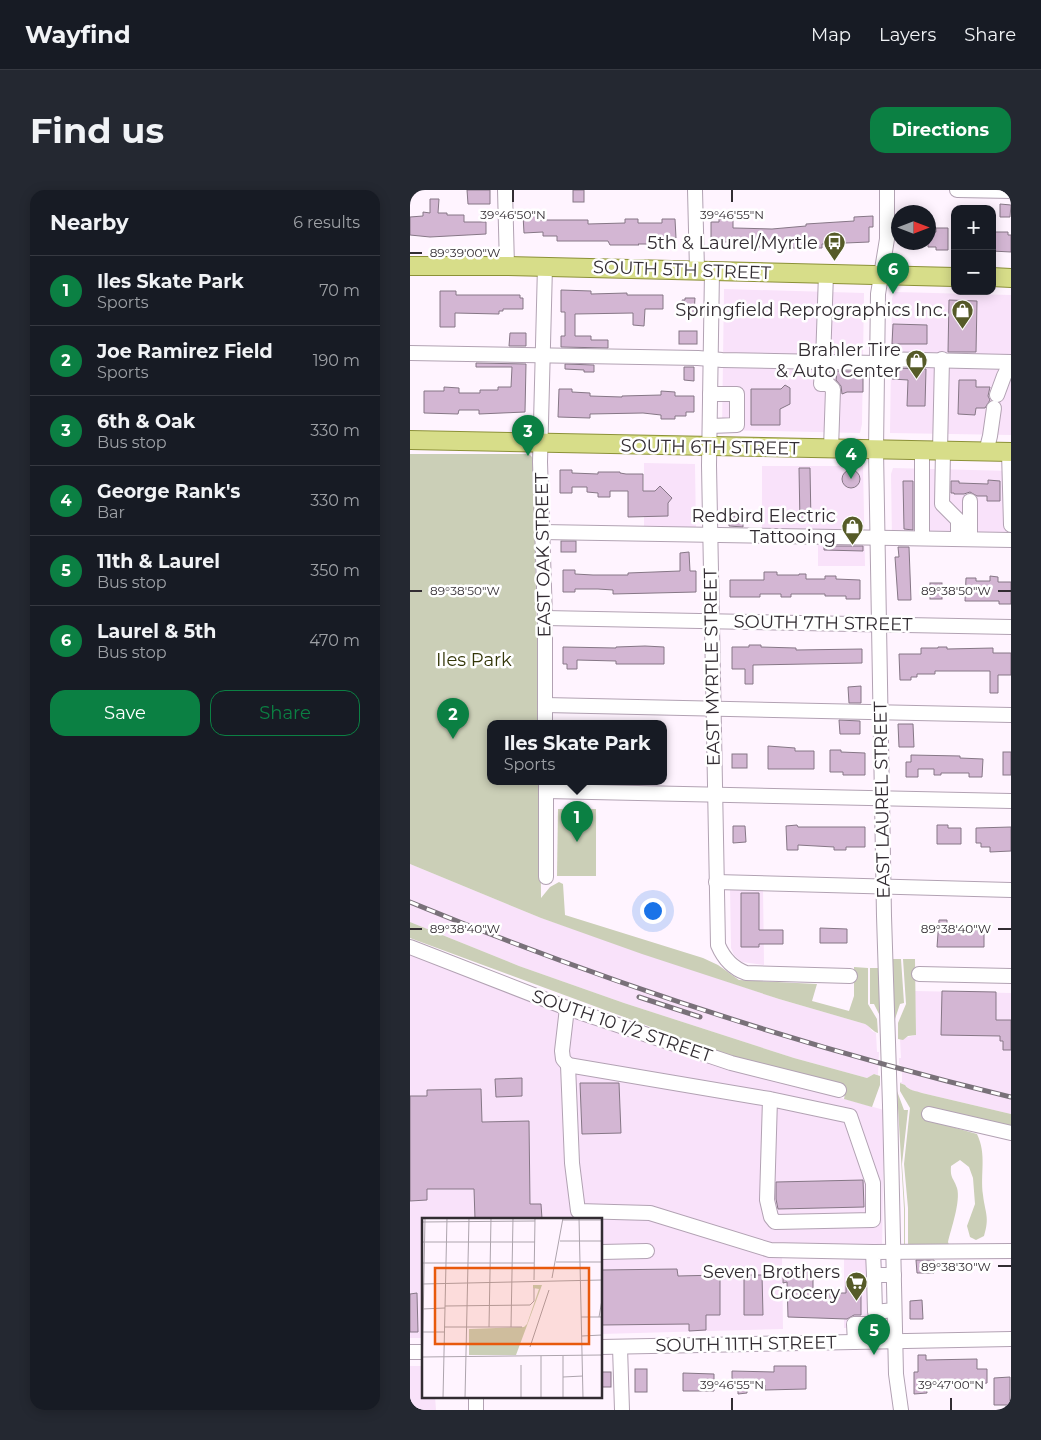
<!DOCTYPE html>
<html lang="en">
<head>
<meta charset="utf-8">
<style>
	body { margin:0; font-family:Montserrat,sans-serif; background:#242831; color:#f1f3f6 }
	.controls { position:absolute; right:15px; top:15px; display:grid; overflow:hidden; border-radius:10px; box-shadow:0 2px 12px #0003 }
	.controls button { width:45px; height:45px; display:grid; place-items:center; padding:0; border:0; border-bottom:1px solid #363941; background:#171b24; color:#f1f3f6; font:25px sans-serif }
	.compass { position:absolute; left:481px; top:15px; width:45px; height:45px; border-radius:50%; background:#171b24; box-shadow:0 2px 12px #0003; rotate:90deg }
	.you { position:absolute; left:242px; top:720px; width:18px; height:18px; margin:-12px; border:4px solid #fff; border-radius:50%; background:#1a73e8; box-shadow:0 0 0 8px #1a73e833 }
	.badge { display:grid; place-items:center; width:32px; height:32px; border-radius:50%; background:#0b8043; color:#fff; font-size:16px; font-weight:700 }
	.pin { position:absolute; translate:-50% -41px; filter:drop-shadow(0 1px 2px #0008) }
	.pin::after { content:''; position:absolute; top:26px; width:18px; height:15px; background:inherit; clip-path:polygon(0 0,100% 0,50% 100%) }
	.popup { position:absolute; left:77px; top:530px; width:180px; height:65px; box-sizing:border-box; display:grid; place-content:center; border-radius:10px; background:#171b24; filter:drop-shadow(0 1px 4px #0005); font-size:16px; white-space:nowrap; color:#9ea1a6 }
	.popup b { font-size:19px; color:#f1f3f6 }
	.popup::after { content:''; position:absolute; left:50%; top:100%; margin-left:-10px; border:10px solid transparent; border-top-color:#171b24 }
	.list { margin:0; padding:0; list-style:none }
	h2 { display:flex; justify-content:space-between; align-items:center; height:65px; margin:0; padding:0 20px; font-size:21px }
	h2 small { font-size:16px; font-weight:400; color:#9ea1a6 }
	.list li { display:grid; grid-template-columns:32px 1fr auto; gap:15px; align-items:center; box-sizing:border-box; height:70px; padding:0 20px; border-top:1px solid #363941 }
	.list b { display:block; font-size:19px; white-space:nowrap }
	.list p { margin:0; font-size:16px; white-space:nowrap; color:#9ea1a6 }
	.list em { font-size:16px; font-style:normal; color:#9ea1a6 }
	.actions { display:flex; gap:10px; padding:15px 20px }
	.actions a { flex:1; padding:11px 0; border:1px solid #0b8043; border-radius:15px; text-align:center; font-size:18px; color:#0b8043 }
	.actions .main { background:#0b8043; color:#fff }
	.map { position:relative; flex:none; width:601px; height:1220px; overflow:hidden; border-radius:15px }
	header { display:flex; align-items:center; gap:30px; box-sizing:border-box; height:70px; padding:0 25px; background:#171b24; border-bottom:1px solid #363941 }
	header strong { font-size:24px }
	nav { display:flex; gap:28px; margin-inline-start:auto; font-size:18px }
	.intro { display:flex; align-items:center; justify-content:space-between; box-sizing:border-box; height:120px; padding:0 30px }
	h1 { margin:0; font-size:35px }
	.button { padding:12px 22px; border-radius:15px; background:#0b8043; color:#fff; font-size:18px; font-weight:700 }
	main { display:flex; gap:30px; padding:0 30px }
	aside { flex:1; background:#171b24; border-radius:15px; box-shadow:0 2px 12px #0003 }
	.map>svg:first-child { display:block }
	.built { fill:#f9e2fa }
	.green { fill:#cbcfb7 }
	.building { fill:#d3b6d3; stroke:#867786 }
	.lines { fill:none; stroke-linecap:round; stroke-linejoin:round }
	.minor-casing { stroke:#b2a2b3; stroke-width:16 }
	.major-casing { stroke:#8c9138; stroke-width:20 }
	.minor { stroke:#fff; stroke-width:14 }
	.major { stroke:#d7dd89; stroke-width:18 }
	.rail-casing { stroke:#797179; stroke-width:5 }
	.rail { stroke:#fff; stroke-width:3; stroke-dasharray:9; stroke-linecap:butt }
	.ticks { fill:none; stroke:#322c32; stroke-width:2 }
	.labels { text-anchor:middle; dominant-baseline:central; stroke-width:5; stroke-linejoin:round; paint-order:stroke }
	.poi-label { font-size:18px; fill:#322c32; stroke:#fff; text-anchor:end }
	.street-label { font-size:18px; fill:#322c32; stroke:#fff }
	.park-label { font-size:18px; fill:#333608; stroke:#fff }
	.inset-road { fill:none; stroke:#ada4ad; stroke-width:1 }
	.view { fill:#e8590c; fill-opacity:0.15; stroke:#e8590c; stroke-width:2.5 }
	.inset-edge { fill:none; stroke:#322c32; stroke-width:2.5 }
	.ticks-label { font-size:12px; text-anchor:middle; fill:#322c32; stroke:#fff; stroke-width:5; stroke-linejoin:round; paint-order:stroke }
</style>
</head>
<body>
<header>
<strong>Wayfind</strong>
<nav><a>Map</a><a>Layers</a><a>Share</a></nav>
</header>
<div class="intro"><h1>Find us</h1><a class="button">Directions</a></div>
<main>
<aside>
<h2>Nearby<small>6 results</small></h2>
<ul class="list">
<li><span class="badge">1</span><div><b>Iles Skate Park</b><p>Sports</p></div><em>70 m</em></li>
<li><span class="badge">2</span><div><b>Joe Ramirez Field</b><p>Sports</p></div><em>190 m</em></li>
<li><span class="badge">3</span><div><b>6th &amp; Oak</b><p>Bus stop</p></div><em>330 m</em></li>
<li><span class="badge">4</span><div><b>George Rank's</b><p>Bar</p></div><em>330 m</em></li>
<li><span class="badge">5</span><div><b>11th &amp; Laurel</b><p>Bus stop</p></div><em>350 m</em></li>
<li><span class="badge">6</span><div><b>Laurel &amp; 5th</b><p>Bus stop</p></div><em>470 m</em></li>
</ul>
<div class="actions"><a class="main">Save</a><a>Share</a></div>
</aside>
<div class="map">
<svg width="601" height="1220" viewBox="0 0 601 1220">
	<rect width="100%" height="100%" fill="#fff4ff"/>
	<g class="built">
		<path d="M314 99 454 103 452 234 450 243 312 240Z"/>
		<path d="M485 102 601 105V245L480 243 482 108Z"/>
		<path d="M234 273 285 274 286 341 234 340Z"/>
		<path d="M352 276H453L455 376H408V350L352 349Z"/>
		<path d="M483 278 601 281V355L482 350 481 284Z"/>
		<path d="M0 674 131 728 369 809 455 834 459 836 462 841 466 843 467 862H469L468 885 464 884 457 888 384 868 214 813 109 776 0 732Z"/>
		<path d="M320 696H353L354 775 332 772 324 765 321 758Z"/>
		<path d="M0 764 352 886 474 920 471 1137 434 1138V1067H372L373 1139 191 1144V1029H14V1148H0Z"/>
		<path d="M505 801 601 803V924L512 903 503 901 497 897 495 895 490 893V892H492V876L489 874V868H491L490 849 506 845Z"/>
		<path d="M0 1176H14V1206H25L26 1220H0Z"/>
	</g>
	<g class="green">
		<path d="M0 264H119L123 268 129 533H81V591H130L131 708 140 697 149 692 153 694 155 725 293 768 308 775 329 790 407 794 402 811 439 821 444 806V777L458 778V814L467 829 468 843C462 841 461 837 455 834L369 809 232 764 131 728 0 674Z"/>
		<path d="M148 619H186V686H147Z"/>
		<path d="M0 732 109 776 214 813 384 868 457 888 464 884 470 886V895L462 917 434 909 436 897 333 871 0 748Z"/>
		<path d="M483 769H491L494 813 490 814 484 832Z"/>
		<path d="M493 769H505L506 845 498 846 493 850 488 849V833L496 814Z"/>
		<path d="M460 778H469L471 828 464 814H460Z"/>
		<path d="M490 893 495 895C498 900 506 901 512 903L601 924V939L520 917 517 930 567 944C577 965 570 983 573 1005 575 1023 580 1027 574 1046L566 1050 560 1047 557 1036 565 1014 563 988 559 977 550 970 541 976C540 989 544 988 547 998 551 1011 541 1039 538 1052L540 1058 498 1060V1018L494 974 500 918 490 901Z"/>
		<path d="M487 901 494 920H498L492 974 495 1019V1056L494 1055V1019Z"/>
	</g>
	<g class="building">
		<path d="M57 0H80V14H58Z"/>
		<rect x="163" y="0" width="11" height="12"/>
		<path d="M20 9H29L28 23H37V25H54V32H76V44L20 47 0 45V27L13 26V22L20 23Z"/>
		<path d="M590 14 601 15 600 27H590Z"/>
		<path d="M113 25H127L128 30H178V34L215 33V29H228V33H252V29H265L266 48H262V50H247V54H228L229 55H200L198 51H147V46H133V42L114 43Z"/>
		<path d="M463 26V37H459V52L412 54V58H371V56L348 57V52H305V50H301V32H309V29H323V38H325L362 39 396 36V34L444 31V27Z"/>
		<path d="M526 38H538V60H526V57H518V42H526Z"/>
		<path d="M582 42H598V45H601V62L582 61Z"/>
		<path d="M151 100 181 101V104L217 103V105H253V119H235L234 136 223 135V123L165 124V146H181V150H198V158L151 157V146H155V122H151Z"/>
		<path d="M30 101H46V105H110V108H113V119H93V121H89V124L45 123V137H30Z"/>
		<path d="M275 108H285L284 123H272V110H275Z"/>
		<path d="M539 110 567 111 566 162H538Z"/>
		<path d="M483 134 517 135V154H482Z"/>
		<rect x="269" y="141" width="18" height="13"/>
		<path d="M100 143H116V156H99Z"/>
		<path d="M66 173 116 174 115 222 69 224V220H49L48 224 14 223V201H34V197L49 198V203H70V200H88V197H101L102 177H66Z"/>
		<path d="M155 174 184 175V182H174V180L155 179Z"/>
		<path d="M274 177H284V191L274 190Z"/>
		<path d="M482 178 516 179 515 216H497L498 190 482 189Z"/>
		<path d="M427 181H453V202H437L432 204 431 196 426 190Z"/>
		<path d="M549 190H566V197H580L578 206 580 210 575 218H566L565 225 548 224Z"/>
		<path d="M375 195 380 198V214L370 219V235H341V199H371Z"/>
		<path d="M149 199H162V202L180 203V206L212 207V206L251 205V201L265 202V206H284V222H276V226H265V229H251V225L233 223 180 224V228L148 227Z"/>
		<path d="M389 278H400L401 332 390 333Z"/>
		<circle cx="441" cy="289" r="9"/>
		<path d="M150 280H162V283L188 284V282H210V283L216 284H233V301H245L250 296 262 308 258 313V326L218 327V301H200V307H188V303L177 302V297H162V303H150Z"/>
		<path d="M578 290 590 291V311H577V306H567L560 302 554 304H544V303H541V291H549V293L578 294Z"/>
		<path d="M493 291H503V340L494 339Z"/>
		<path d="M319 326H333V337L319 336Z"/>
		<rect x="151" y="351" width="15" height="11"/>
		<path d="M414 356H453V361L414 360Z"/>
		<path d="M488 357H499L501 410H488L485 367H489Z"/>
		<path d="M279 362 280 381H286V402L203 404V400L188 399H165V402H153V380H165V384L183 385H218V383L270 381V363Z"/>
		<path d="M354 382H367V385H389V384H396V389H415V386H426V389L450 390V409H436V406H415V404H381V407H371V404H350V407H320V390H354Z"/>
		<path d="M580 386 588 387V392H601V414H589V411H555L556 388H566V391H580Z"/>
		<rect x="520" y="393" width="12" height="16"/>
		<path d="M339 455H351V457L386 458V460L452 459V473L343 475V494H335V479H322V457H339Z"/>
		<path d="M235 456 254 457V474H206V471L167 470V479H157V474H153V457L206 458V457Z"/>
		<path d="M528 457H537V459L583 458V463H601V485H588V503H580V481H525V484H507V487H501V490H490L489 464H511V458H528Z"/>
		<path d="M451 496V513H439L438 497Z"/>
		<path d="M429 530 450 531V544H430Z"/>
		<path d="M488 534H503L504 557H489Z"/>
		<path d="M358 556 385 558V561H404V579H358Z"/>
		<path d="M420 560H431V562L455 563V585H433V582H420Z"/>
		<rect x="593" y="562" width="8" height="23"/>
		<rect x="322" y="564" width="15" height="14"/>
		<path d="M501 565 550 566V568L573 569 572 587H559V583H531V585H524V579H508V587H496V572H501Z"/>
		<path d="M387 635 388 637H455V657H436V660H424V657L388 655V660H377L376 636Z"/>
		<path d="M527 635H538V638H551V654H527Z"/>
		<path d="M323 636H335L336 652 323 653Z"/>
		<path d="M601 637V661L580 662V657H571V653H566V638Z"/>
		<path d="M331 703H349V740H373V754H349V757H331Z"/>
		<path d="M529 730H537V734H538L540 740H574V757H527Z"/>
		<path d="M410 738 437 739V753H410Z"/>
		<path d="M532 801 586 802V830H601V860H593V851H590V846L531 845Z"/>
		<path d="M112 888V906L86 907 85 889Z"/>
		<path d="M170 893H209L211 943 172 944Z"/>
		<path d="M71 899 72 932 119 931 120 1014H131L132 1029H65L64 999H17V1010L0 1011V906H17V900Z"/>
		<path d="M453 990 454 1017 368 1019 366 1009V992Z"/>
		<path d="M506 1070H524V1083H507Z"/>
		<path d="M267 1079 268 1086 310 1085V1125H296V1140L279 1141V1134L191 1135V1080Z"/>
		<path d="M403 1081V1103H436V1092H451V1125H444L437 1129 378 1127 377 1092 373 1093V1082Z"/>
		<path d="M334 1085H352L353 1125H334Z"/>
		<path d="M7 1103 8 1142H0V1104Z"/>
		<path d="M512 1110 513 1129H500V1111Z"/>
		<path d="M508 1165H516V1170L567 1169V1179H577V1193L568 1194V1190L516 1191 517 1203 504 1204V1182H508Z"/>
		<path d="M364 1176H396V1199L355 1200V1195L337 1196V1203L328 1204V1196L322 1197V1181L364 1182Z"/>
		<rect x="225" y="1179" width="12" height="23"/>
		<rect x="191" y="1182" width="10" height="15"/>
		<path d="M273 1183 304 1184V1201H273Z"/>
		<path d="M600 1187V1215H584V1188Z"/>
	</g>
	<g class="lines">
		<defs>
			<g id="minor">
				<path d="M95 0 97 76"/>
				<path d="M285 0 287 80"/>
				<path d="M477 0V49L468 104 466 260 474 726 480 915 486 1184 491 1220"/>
				<path d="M547 0 601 1"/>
				<path d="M135 76 130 272 135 428V533"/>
				<path d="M302 81 299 275 308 755C314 769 322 778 336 783L440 786"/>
				<path d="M416 84 413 171 411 194H418L423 199 421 259"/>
				<path d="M0 163 288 168 312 170 467 173"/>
				<path d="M467 169 601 172"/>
				<path d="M587 205 594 186 601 172"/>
				<path d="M300 236 327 235V204H300"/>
				<path d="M512 261V348"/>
				<path d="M530 261 532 169"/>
				<path d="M533 261 532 314 548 330V349"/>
				<path d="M576 262 580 246 584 218"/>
				<path d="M599 262 601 335"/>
				<path d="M560 311V349"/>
				<path d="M132 342 601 350"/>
				<path d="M135 428 601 437"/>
				<path d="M135 515 601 525"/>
				<path d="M136 591V687"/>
				<path d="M136 601 601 611"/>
				<path d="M306 692 601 700"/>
				<path d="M0 757 157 818 321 873 429 900"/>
				<path d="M509 784 601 786"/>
				<path d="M157 818 152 861 153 869 158 875"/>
				<path d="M360 909 357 1010 361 1027 365 1032 463 1030V993L440 926 360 909 347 907 158 875 162 973 168 1021 240 1023 360 1060 463 1062"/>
				<path d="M519 924 601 943"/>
				<path d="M191 1062 237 1061"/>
				<path d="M464 1085 463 1062 601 1061"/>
				<path d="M484 1085H464L465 1122 484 1120"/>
				<path d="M445 1152 444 1134H460"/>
				<path d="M191 1157 601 1149"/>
				<path d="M210 1157 212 1220"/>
				<path d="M0 1162H14"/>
				<path d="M66 1206V1220"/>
			</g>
			<g id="major">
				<path d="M0 76H97L545 87"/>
				<path d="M582 87 601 88"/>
				<path d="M0 250 601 262"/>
			</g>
		</defs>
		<use href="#minor" class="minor-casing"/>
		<use href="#major" class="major-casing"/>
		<use href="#minor" class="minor"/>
		<use href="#major" class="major"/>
		<defs>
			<g id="rail">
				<path d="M0 712C197 793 394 857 601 907"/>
				<path d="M229 807 290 827"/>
			</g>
		</defs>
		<use href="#rail" class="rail-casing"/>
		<use href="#rail" class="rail"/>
	</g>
	<path class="ticks" d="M103 0V12M322 0V12M0 63H12M0 401H12M588 401H601M0 739H12M588 739H601M588 1076H601M322 1208V1220M541 1208V1220"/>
	<defs>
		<symbol id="bus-pin" viewBox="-11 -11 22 30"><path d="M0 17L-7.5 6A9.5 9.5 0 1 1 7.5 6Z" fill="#565b28" stroke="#fff"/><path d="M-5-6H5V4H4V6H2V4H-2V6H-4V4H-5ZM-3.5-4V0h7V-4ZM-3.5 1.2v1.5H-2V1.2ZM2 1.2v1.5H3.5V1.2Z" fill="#fff"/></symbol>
		<symbol id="shop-pin" viewBox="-11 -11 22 30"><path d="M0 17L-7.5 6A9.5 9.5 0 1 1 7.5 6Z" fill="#565b28" stroke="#fff"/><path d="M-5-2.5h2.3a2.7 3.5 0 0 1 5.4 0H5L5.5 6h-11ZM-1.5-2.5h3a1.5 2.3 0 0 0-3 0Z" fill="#fff"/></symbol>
		<symbol id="supermarket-pin" viewBox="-11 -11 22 30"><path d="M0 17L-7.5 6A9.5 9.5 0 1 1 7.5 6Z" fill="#565b28" stroke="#fff"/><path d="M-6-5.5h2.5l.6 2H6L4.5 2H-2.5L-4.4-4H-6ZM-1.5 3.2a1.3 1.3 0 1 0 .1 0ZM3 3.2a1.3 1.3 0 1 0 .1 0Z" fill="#fff"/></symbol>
	</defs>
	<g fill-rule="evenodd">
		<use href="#bus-pin" x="412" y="40" width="25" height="34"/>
		<use href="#shop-pin" x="540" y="108" width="25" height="34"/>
		<use href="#shop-pin" x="494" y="158" width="25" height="34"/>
		<use href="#shop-pin" x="430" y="324" width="25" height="34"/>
		<use href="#supermarket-pin" x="434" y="1080" width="25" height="34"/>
	</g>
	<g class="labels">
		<g class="poi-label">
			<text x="408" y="53">5th &amp; Laurel/Myrtle</text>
			<text x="537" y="120">Springfield Reprographics Inc.</text>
			<text x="491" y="160">Brahler Tire<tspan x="491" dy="21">&amp; Auto Center</tspan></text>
			<text x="426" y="326">Redbird Electric<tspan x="426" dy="21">Tattooing</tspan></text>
			<text x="430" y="1082">Seven Brothers<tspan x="430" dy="21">Grocery</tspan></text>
		</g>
		<g class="street-label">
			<text transform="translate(272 80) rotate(2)">SOUTH 5TH STREET</text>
			<text transform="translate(300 257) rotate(1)">SOUTH 6TH STREET</text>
			<text transform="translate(133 365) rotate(-91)">EAST OAK STREET</text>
			<text transform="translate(413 433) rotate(1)">SOUTH 7TH STREET</text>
			<text transform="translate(302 477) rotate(-91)">EAST MYRTLE STREET</text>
			<text transform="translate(472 610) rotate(-91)">EAST LAUREL STREET</text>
			<text transform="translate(212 836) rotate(19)">SOUTH 10 1/2 STREET</text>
			<text transform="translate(336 1154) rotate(-1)">SOUTH 11TH STREET</text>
		</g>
		<g class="park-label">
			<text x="64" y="470">Iles Park</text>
		</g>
	</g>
	<g transform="translate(12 1028)">
		<rect width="180" height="180" fill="#fff4ff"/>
		<path d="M111 67H120L94 137H47V111L102 109 105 106 117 71 111 70Z" fill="#cbcfb7"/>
		<path class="inset-road" d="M157 0 161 180M141 2H180M0 4 113 3M138 23H180M0 24H113M134 44H180M0 45H112M130 60 141 0M112 62 113 1M0 66 180 62M23 88 108 87 112 83V70M0 91 23 90M159 99H180M177 99 180 82M22 109H100M67 109 69 0M89 109 91 0M0 114H22M160 118 180 117M108 129 127 72M119 138V180M141 138V180M0 139 180 137M99 147V180M141 159 161 158M0 161 3 0M21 180 25 0M43 180 47 0"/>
		<path class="view" d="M13 50H167V126H13Z"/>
		<rect width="180" height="180" class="inset-edge"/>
	</g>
	<g class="ticks-label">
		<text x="103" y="29">39°46'50"N</text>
		<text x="322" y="29">39°46'55"N</text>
		<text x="55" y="67">89°39'00"W</text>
		<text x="546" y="405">89°38'50"W</text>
		<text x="55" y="405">89°38'50"W</text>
		<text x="55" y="743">89°38'40"W</text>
		<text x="546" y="743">89°38'40"W</text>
		<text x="546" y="1081">89°38'30"W</text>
		<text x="322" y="1199">39°46'55"N</text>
		<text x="541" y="1199">39°47'00"N</text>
	</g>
</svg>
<div class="controls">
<button>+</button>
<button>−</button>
</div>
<svg class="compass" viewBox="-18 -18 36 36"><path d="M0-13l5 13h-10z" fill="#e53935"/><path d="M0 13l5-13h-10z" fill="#9ea1a6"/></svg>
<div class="you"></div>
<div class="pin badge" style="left:167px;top:652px">1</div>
<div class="popup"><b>Iles Skate Park</b>Sports</div>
<div class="pin badge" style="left:43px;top:549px">2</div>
<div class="pin badge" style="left:118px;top:266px">3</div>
<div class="pin badge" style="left:441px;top:289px">4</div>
<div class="pin badge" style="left:464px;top:1165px">5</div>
<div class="pin badge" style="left:483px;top:104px">6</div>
</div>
</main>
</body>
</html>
